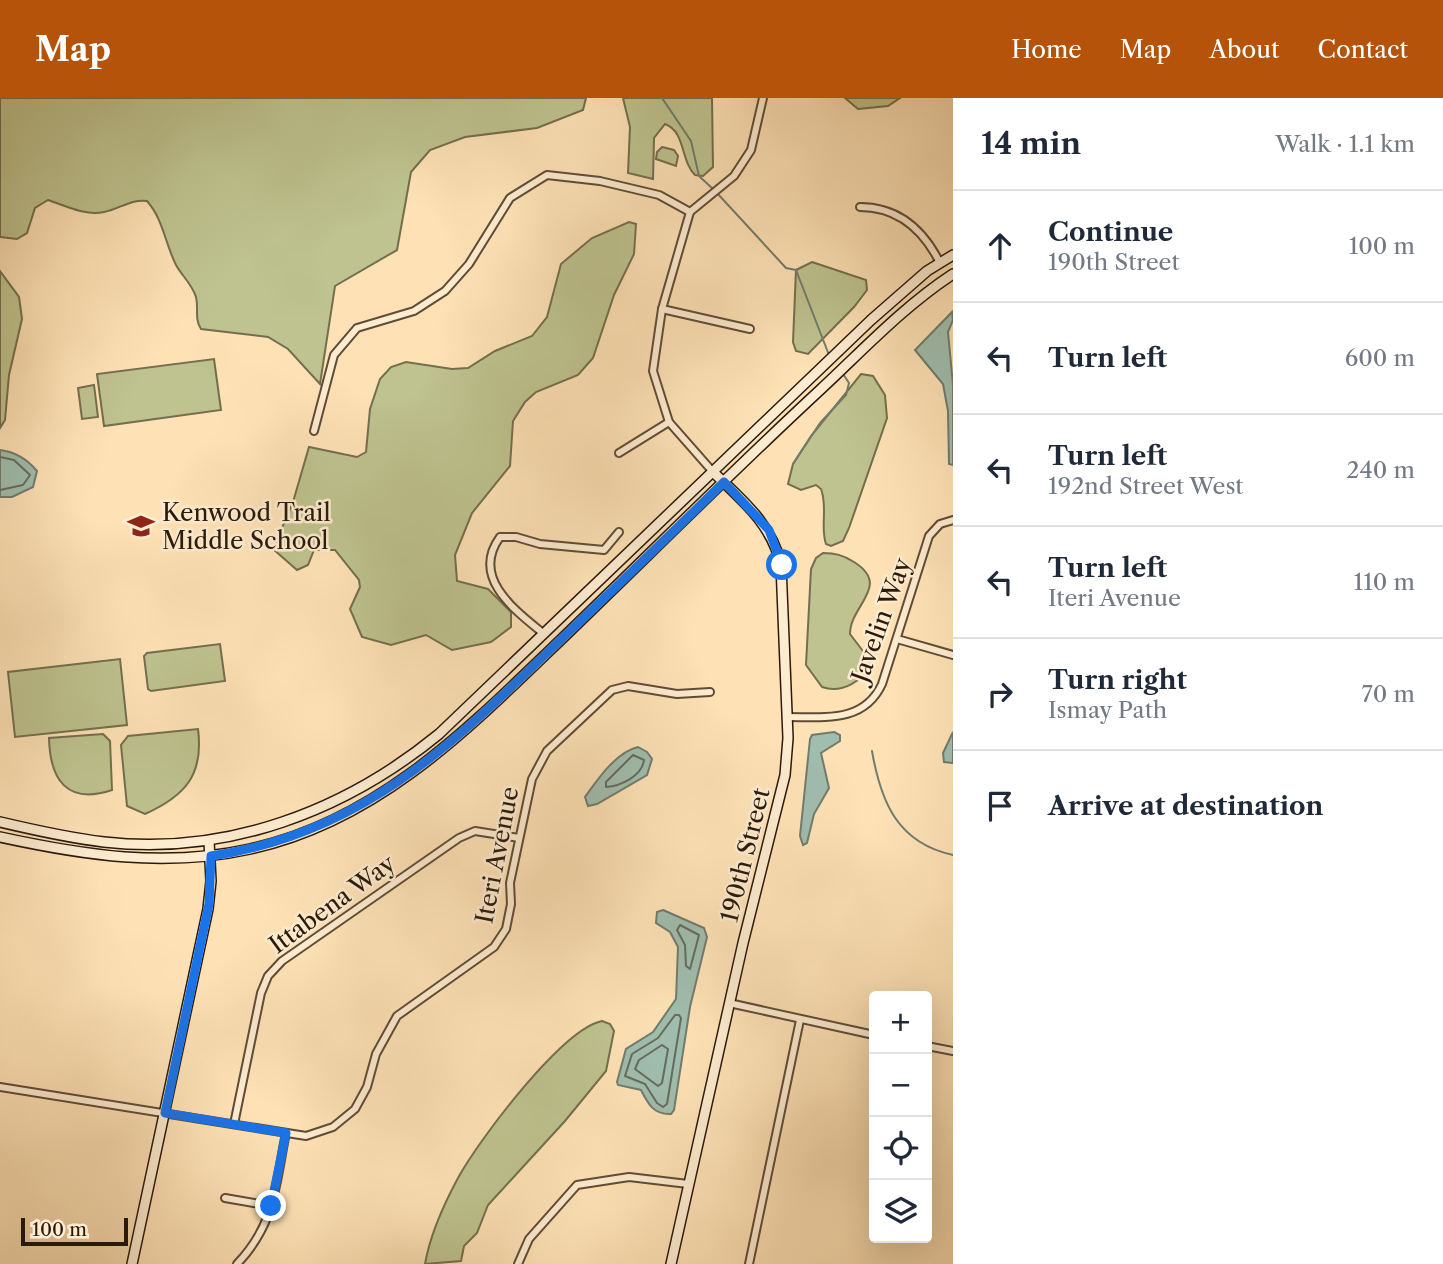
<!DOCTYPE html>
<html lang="en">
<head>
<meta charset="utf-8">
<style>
	body { margin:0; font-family:"Libre Caslon Text",serif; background:#f6f6f7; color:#1f2937 }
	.controls { position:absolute; right:21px; bottom:21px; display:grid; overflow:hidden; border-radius:7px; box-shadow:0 7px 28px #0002 }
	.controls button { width:63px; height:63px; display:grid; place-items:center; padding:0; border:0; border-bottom:2px solid #e0e1e3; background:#fff; color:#1f2937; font:35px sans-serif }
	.scale { position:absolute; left:21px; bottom:18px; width:107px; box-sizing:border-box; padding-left:7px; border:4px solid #2a1a0c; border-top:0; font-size:19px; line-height:24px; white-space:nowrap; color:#2a1a0c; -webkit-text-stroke:5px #feecd0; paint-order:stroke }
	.stop { position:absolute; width:21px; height:21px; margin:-16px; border:5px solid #1a73e8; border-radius:50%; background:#fff }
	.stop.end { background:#1a73e8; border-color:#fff; box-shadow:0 2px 7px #0008 }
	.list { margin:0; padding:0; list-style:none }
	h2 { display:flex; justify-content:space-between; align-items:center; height:91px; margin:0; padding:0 28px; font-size:30px }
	h2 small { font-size:23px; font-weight:400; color:#747a83 }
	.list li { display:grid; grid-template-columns:46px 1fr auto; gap:21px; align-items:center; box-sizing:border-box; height:112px; padding:0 28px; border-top:2px solid #e0e1e3 }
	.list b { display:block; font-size:26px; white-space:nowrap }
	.list p { margin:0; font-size:23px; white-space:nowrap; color:#747a83 }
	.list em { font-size:23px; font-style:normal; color:#747a83 }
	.icon { flex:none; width:38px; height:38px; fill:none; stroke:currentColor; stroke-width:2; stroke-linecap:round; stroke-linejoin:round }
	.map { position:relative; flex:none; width:953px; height:1166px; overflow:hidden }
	header { display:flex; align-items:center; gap:42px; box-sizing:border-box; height:98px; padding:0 35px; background:#b45309; color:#fff }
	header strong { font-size:33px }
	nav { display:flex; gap:38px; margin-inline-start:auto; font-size:24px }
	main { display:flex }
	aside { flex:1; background:#fff }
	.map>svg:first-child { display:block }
	.green { fill:#bec38f; stroke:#746e4e; stroke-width:2 }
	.water { fill:#a0beaf; stroke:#717c6e; stroke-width:2 }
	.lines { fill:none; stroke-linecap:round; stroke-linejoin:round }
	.shore { stroke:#656c5e; stroke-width:2 }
	.stream { stroke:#717c6e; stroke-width:2 }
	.street-casing { stroke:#5f4c36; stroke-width:10 }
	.secondary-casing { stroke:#2a1a0c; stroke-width:12 }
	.street { stroke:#feecd0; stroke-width:6 }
	.secondary { stroke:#feecd0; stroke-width:9 }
	.route { stroke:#1a73e8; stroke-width:9 }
	.labels { text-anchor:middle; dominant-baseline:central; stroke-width:5; stroke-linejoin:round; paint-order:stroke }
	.poi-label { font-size:24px; fill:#2a1a0c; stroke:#feecd0; text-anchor:start }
	.street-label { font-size:24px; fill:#2a1a0c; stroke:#feecd0 }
</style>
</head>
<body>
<header>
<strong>Map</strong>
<nav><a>Home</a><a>Map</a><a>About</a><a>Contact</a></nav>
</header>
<main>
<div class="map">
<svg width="953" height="1166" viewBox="0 0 953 1166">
	<rect width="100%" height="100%" fill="#fee2b6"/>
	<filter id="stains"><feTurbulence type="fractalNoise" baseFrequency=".00286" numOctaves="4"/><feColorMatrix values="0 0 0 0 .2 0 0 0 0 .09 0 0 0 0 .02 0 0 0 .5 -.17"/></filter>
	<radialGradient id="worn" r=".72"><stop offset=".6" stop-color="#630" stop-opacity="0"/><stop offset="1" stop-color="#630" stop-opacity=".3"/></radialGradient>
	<g class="green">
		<path d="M0 0H586L583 12 537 30 465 39 430 52 411 74 397 152 335 188 320 286 288 251 268 239 201 231C194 220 199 211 196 199 192 186 182 178 176 167 165 145 163 121 147 103 130 101 120 111 104 114 85 118 66 108 48 102L35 110 27 135 17 141 0 139Z"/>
		<path d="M623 0H712L713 69 703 78 695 77C680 62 686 34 665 26L654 40 653 81 628 75 630 29Z"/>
		<path d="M845 0H900L888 8 858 11Z"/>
		<path d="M662 49 674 52 678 58 676 68 656 61 657 54Z"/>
		<path d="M629 124 636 126 634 156 614 197 593 260 578 277 536 294 525 304 513 323 510 368 472 415 455 457 457 483 488 491 511 514V529L491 544 452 552 426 537 391 547 362 539 350 511 360 489 359 482 335 452H314L308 467 297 472 273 451 293 404 309 349 357 359 366 354 370 311 380 281 391 269 406 264 452 271 468 270 495 253 532 238 547 219 561 166 592 140Z"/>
		<path d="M812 164 866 182 867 192 854 209 808 256 796 253 793 244 796 172Z"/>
		<path d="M0 173 19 199 22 221 9 277 5 322 0 330Z"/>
		<path d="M214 261 221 312 104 328 97 276Z"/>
		<path d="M861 276 873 278 885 297 887 320 849 430 843 443 831 448 826 446C820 429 828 409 821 391L816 387 801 392 788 386 793 366 811 338Z"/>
		<path d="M94 287 98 319 82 321 78 290Z"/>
		<path d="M823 455C835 455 843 457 854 464 892 488 850 507 850 536L872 565C862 583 843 596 822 589L806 567 811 471 816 460Z"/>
		<path d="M220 546 225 583 151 593 148 591 144 558 147 555Z"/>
		<path d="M120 561 127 627 15 639 8 574Z"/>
		<path d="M198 631C204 677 185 698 145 716L127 708 121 647 128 638Z"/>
		<path d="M103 636 110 643 112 692C67 707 50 682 49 640Z"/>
		<path d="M602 923 610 926 614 933 606 973 565 1023 488 1107 477 1135 464 1148 461 1163 425 1166C430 1137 444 1106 458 1080 478 1043 562 931 602 923Z"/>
	</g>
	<g class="water">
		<path d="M952 214 953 222 948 234 953 287V367L949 366 948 313 943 286 915 252Z"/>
		<path d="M0 352C16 354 27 361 37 373L33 389 12 399H0Z"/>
		<path d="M834 634 840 637V643L821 655 829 690 814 716 807 745 803 747 800 738 810 641 812 637Z"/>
		<path d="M953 634V665L944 664 943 655Z"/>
		<path d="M638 649 647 654 652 661 647 677 597 706 588 708 585 699C598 681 616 654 638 649Z"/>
		<path d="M663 812 704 830 707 839 690 909 674 1012 671 1016C654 1017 648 1006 641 992L618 987 617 984 626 951 653 934 676 901 678 849 670 834 656 825 657 814Z"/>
	</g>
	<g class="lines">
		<g class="shore">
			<path d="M0 359 14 362 30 377 23 387 0 392"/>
			<path d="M633 657 644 662C642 678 621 688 606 689V684Z"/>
			<path d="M680 827 699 837 690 871 686 868 685 847 677 832Z"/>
			<path d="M675 917H679L681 920 667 1006 663 1009 657 1005 645 986 625 978 632 956 658 940Z"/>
			<path d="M662 947 668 951 662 985 658 988 635 971 639 962Z"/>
		</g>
		<g class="stream">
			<path d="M662 0 691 43 699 78 713 91"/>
			<path d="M717 95 786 170 796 172 829 257"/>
			<path d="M793 366 820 325 846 297 849 285 843 276"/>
			<path d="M872 653C881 705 898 745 953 757"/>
		</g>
		<defs>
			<g id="street">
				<path d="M860 109C898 109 923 131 940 165"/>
				<path d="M662 211 750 231"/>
				<path d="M314 333 334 257 357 230 414 213 445 193 469 166 510 100 547 77 600 83 659 97 690 114"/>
				<path d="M619 355 669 324"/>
				<path d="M713 374 669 324 653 273 662 211 690 114 734 78 751 52 763 0"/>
				<path d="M544 536C516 513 470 480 500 439H516L540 446 604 452 619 434"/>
				<path d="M897 541 953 557"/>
				<path d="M787 619C825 619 864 625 882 586L929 438 940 426 953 422"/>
				<path d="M729 905 874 937"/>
				<path d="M927 948 953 953"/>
				<path d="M0 989 306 1038 333 1029 355 1011 367 989 376 956 397 918 494 849 506 831 511 806 510 785 532 681 547 653 612 592 628 588 677 596 710 594"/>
				<path d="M234 1026 261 895 268 878 282 863 459 740 475 733 519 740"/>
				<path d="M225 1100 271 1108"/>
				<path d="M237 1166C276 1125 275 1088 286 1035"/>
				<path d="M518 1166 529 1141 577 1087 629 1079 688 1086"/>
				<path d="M749 1166 800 922"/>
			</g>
			<g id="secondary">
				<path d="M0 724C34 732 69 740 104 744 227 758 345 713 439 636L871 222 927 173 953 157"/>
				<path d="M0 739C83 757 165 770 250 751 371 725 459 640 545 557 637 469 727 378 820 292 863 252 904 208 953 176"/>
				<path d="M132 1166 208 811 211 783 209 743"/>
				<path d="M671 1166 743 845 785 677 788 640 781 467C772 426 742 402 713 374"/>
			</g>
		</defs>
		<use href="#street" class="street-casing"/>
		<use href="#secondary" class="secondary-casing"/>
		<use href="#street" class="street"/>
		<use href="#secondary" class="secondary"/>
	</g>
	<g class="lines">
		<path class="route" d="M271 1108 286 1035 165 1015 209 806 211 758C359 736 449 650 552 550 610 495 667 440 724 384L769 432 782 467"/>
	</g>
	<defs>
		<symbol id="school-bare" viewBox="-9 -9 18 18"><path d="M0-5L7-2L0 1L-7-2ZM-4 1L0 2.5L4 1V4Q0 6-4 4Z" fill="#8f2418" stroke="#feecd0" stroke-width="2.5" paint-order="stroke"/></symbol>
	</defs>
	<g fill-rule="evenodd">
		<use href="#school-bare" x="122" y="409" width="38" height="38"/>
	</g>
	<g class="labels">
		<g class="poi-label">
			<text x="162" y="414">Kenwood Trail<tspan x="162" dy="28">Middle School</tspan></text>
		</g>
		<g class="street-label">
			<text transform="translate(881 522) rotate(-70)">Javelin Way</text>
			<text transform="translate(497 757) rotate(-79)">Iteri Avenue</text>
			<text transform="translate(745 757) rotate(-76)">190th Street</text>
			<text transform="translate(332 806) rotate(-36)">Ittabena Way</text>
		</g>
	</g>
	<rect width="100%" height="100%" filter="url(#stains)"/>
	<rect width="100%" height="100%" fill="url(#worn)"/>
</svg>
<div class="controls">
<button>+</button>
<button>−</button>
<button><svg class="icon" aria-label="locate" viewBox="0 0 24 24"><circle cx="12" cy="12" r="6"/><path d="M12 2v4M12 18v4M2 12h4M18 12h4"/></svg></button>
<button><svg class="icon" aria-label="layers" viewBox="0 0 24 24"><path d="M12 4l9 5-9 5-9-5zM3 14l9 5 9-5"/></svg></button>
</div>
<div class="scale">100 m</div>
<div class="stop" style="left:782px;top:467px"></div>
<div class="stop end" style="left:271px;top:1108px"></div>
</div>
<aside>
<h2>14 min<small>Walk · 1.1 km</small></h2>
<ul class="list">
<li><svg class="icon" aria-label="ahead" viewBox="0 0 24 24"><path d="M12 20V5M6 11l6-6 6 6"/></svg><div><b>Continue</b><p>190th Street</p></div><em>100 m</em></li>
<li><svg class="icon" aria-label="left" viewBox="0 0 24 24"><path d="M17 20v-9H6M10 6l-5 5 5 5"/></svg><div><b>Turn left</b></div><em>600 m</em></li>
<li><svg class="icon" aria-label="left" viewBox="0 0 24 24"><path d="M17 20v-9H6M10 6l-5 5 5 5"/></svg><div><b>Turn left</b><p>192nd Street West</p></div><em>240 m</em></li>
<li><svg class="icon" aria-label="left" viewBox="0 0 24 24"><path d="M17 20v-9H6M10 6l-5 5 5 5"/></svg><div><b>Turn left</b><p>Iteri Avenue</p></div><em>110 m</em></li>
<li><svg class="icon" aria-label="right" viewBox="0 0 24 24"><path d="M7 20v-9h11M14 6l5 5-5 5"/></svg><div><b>Turn right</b><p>Ismay Path</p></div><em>70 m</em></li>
<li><svg class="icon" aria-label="arrive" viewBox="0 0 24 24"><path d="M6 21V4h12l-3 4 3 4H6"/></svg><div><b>Arrive at destination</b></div></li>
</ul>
</aside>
</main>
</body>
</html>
